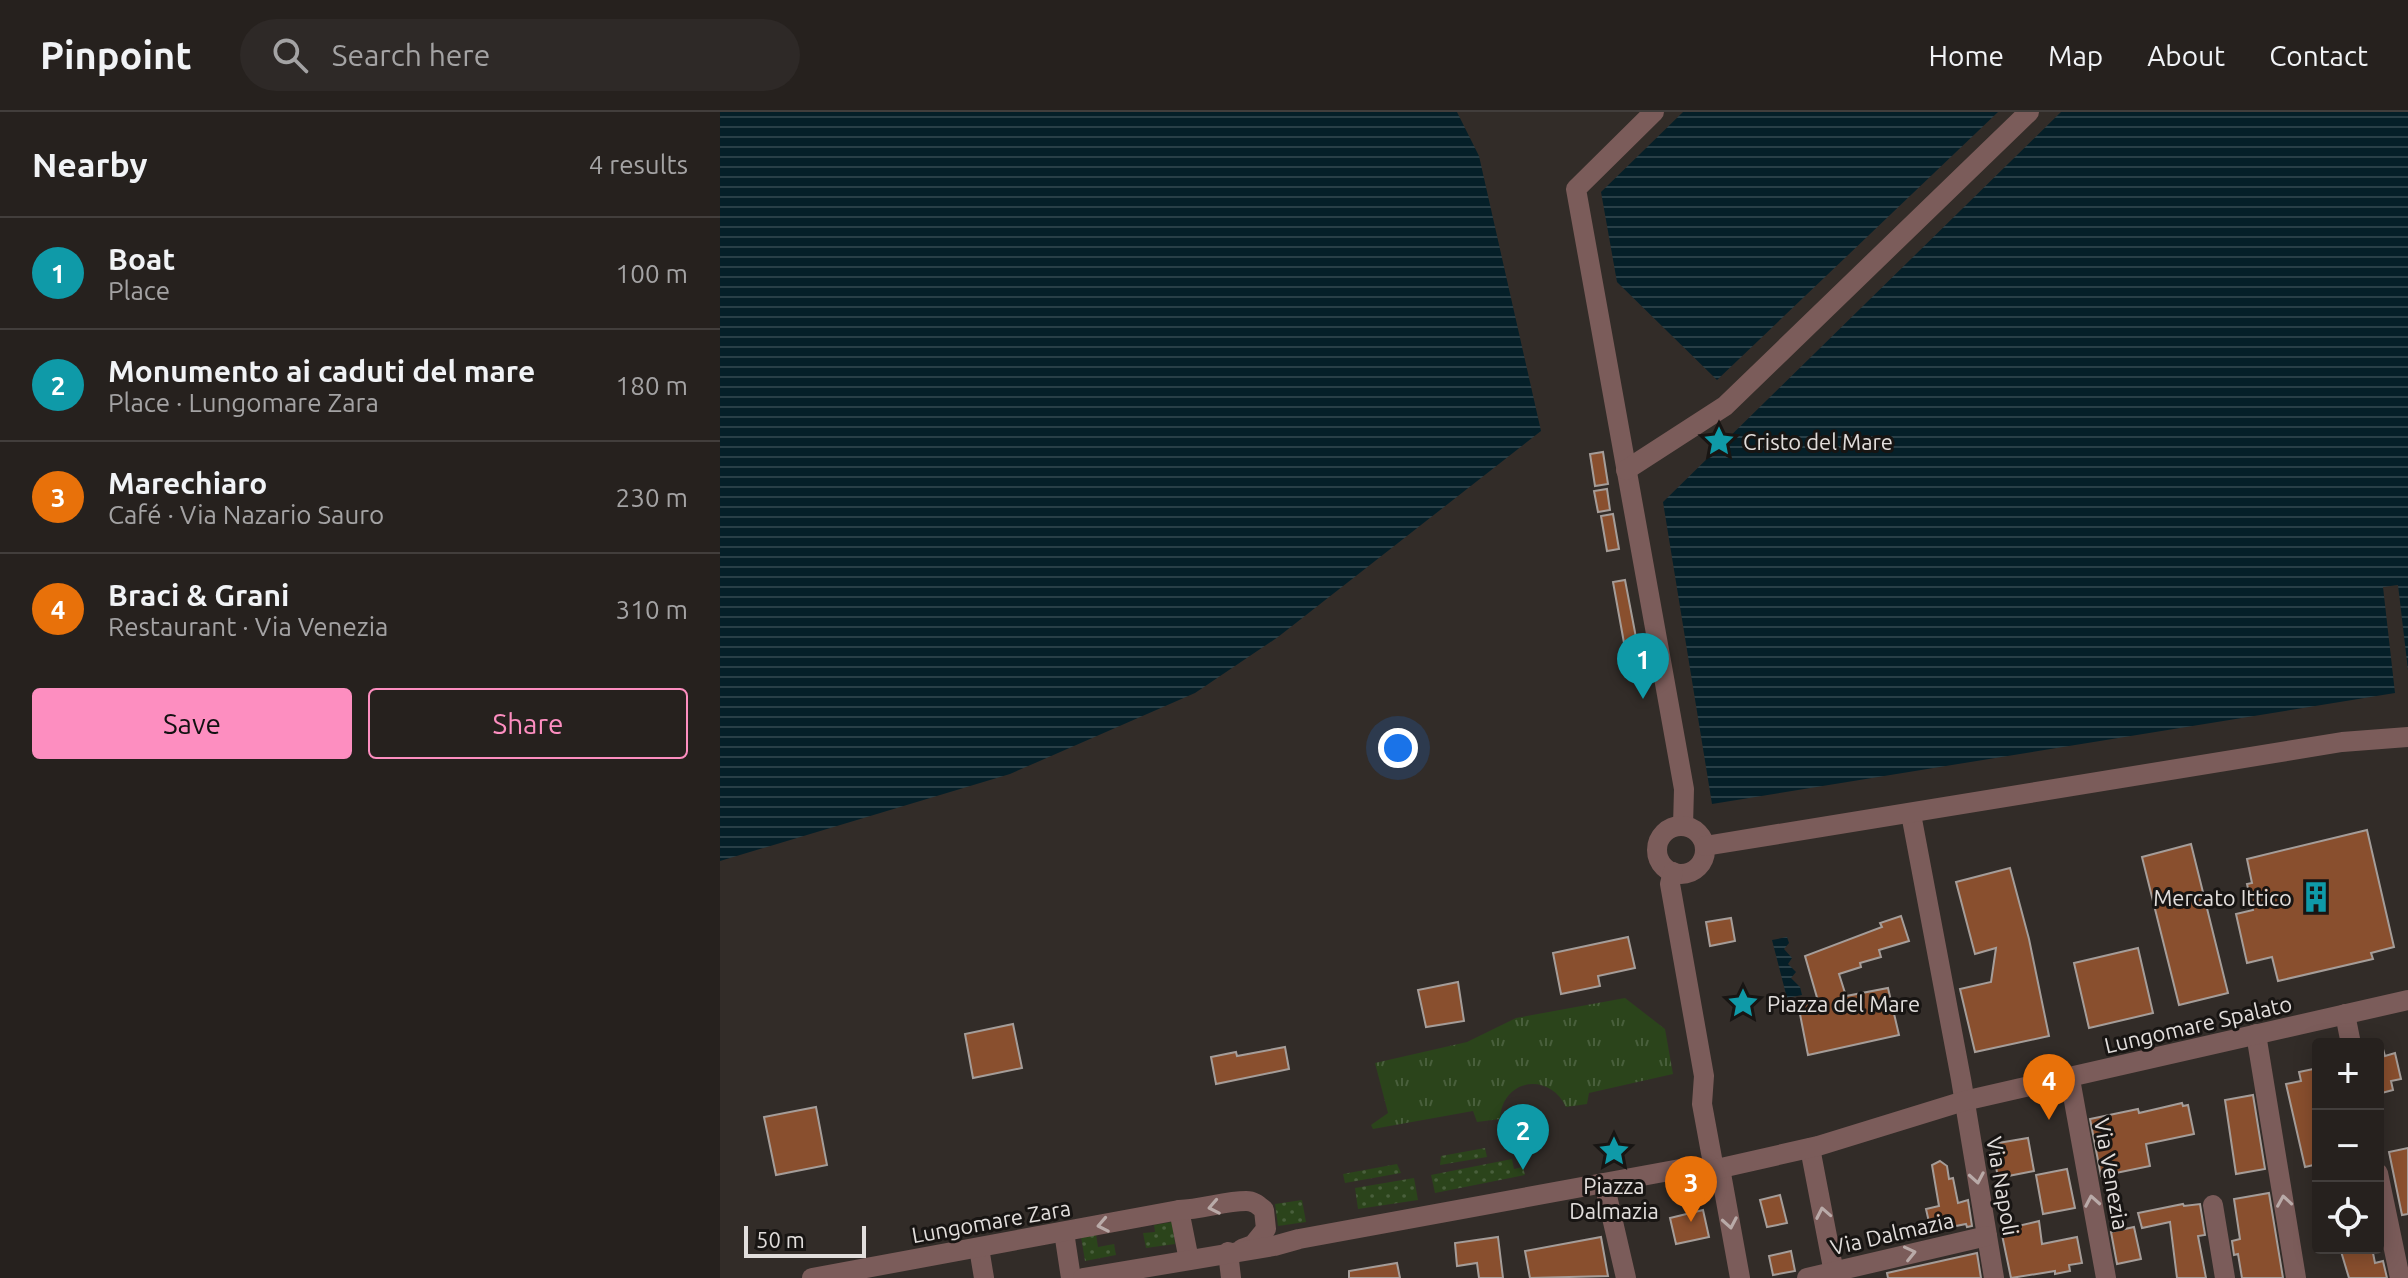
<!DOCTYPE html>
<html lang="en">
<head>
<meta charset="utf-8">
<style>
	body { margin:0; font-family:Ubuntu,sans-serif; background:#2e2927; color:#f1f3f6 }
	.controls { position:absolute; right:24px; bottom:24px; display:grid; overflow:hidden; border-radius:8px; box-shadow:0 4px 20px #0003 }
	.controls button { width:72px; height:72px; display:grid; place-items:center; padding:0; border:0; border-bottom:2px solid #423e3c; background:#26211e; color:#f1f3f6; font:40px sans-serif }
	.scale { position:absolute; left:24px; bottom:20px; width:122px; box-sizing:border-box; padding-left:8px; border:4px solid #e2dedc; border-top:0; font-size:22px; line-height:28px; white-space:nowrap; color:#e2dedc; -webkit-text-stroke:6px #181513; paint-order:stroke }
	.you { position:absolute; left:678px; top:636px; width:28px; height:28px; margin:-20px; border:6px solid #fff; border-radius:50%; background:#1a73e8; box-shadow:0 0 0 12px #1a73e833 }
	.badge { display:grid; place-items:center; width:52px; height:52px; border-radius:50%; background:#fd8ec0; color:#fff; font-size:26px; font-weight:700 }
	.pin { position:absolute; translate:-50% -66px; filter:drop-shadow(0 2px 4px #0008) }
	.pin::after { content:''; position:absolute; top:42px; width:28px; height:24px; background:inherit; clip-path:polygon(0 0,100% 0,50% 100%) }
	.list { margin:0; padding:0; list-style:none }
	h2 { display:flex; justify-content:space-between; align-items:center; height:104px; margin:0; padding:0 32px; font-size:34px }
	h2 small { font-size:26px; font-weight:400; color:#a4a3a4 }
	.list li { display:grid; grid-template-columns:52px 1fr auto; gap:24px; align-items:center; box-sizing:border-box; height:112px; padding:0 32px; border-top:2px solid #423e3c }
	.list b { display:block; font-size:30px; white-space:nowrap }
	.list p { margin:0; font-size:26px; white-space:nowrap; color:#a4a3a4 }
	.list em { font-size:26px; font-style:normal; color:#a4a3a4 }
	.actions { display:flex; gap:16px; padding:24px 32px }
	.actions a { flex:1; padding:18px 0; border:2px solid #fd8ec0; border-radius:8px; text-align:center; font-size:28px; color:#fd8ec0 }
	.actions .main { background:#fd8ec0; color:#111 }
	.icon { flex:none; width:44px; height:44px; fill:none; stroke:currentColor; stroke-width:2; stroke-linecap:round; stroke-linejoin:round }
	.map { position:relative; flex:none; width:1688px; height:1166px; overflow:hidden }
	header { display:flex; align-items:center; gap:48px; box-sizing:border-box; height:112px; padding:0 40px; background:#26211e; border-bottom:2px solid #423e3c }
	header strong { font-size:38px }
	nav { display:flex; gap:44px; margin-inline-start:auto; font-size:28px }
	.search { width:560px; height:72px; background:#2e2927; display:flex; align-items:center; gap:20px; box-sizing:border-box; padding:0 28px; border-radius:44px; color:#a4a3a4; font-size:30px }
	main { display:flex }
	aside { flex:1; background:#26211e }
	.map>svg:first-child { display:block }
	.grass { fill:url(#grass-dots) }
	.park { fill:url(#park-tufts) }
	.water { fill:url(#water-rules) }
	.building { fill:#894f2e; stroke:#a59d99; stroke-width:2 }
	.lines { fill:none; stroke-linecap:round; stroke-linejoin:round }
	.minor { stroke:#7b5c5a; stroke-width:20 }
	.oneway { stroke:#b9aaa8 }
	.labels { text-anchor:middle; dominant-baseline:central; stroke-width:6; stroke-linejoin:round; paint-order:stroke }
	.poi-label { font-size:22px; fill:#e2dedc; stroke:#181513; text-anchor:start }
	.street-label { font-size:22px; fill:#e2dedc; stroke:#181513 }
</style>
</head>
<body>
<header>
<strong>Pinpoint</strong>
<div class="search"><svg class="icon" aria-label="search" viewBox="0 0 24 24"><circle cx="10" cy="10" r="6"/><path d="M15 15l6 6"/></svg>Search here</div>
<nav><a>Home</a><a>Map</a><a>About</a><a>Contact</a></nav>
</header>
<main>
<aside>
<h2>Nearby<small>4 results</small></h2>
<ul class="list">
<li><span class="badge" style="background:#0f9aa8">1</span><div><b>Boat</b><p>Place</p></div><em>100 m</em></li>
<li><span class="badge" style="background:#0f9aa8">2</span><div><b>Monumento ai caduti del mare</b><p>Place · Lungomare Zara</p></div><em>180 m</em></li>
<li><span class="badge" style="background:#e8710a">3</span><div><b>Marechiaro</b><p>Café · Via Nazario Sauro</p></div><em>230 m</em></li>
<li><span class="badge" style="background:#e8710a">4</span><div><b>Braci &amp; Grani</b><p>Restaurant · Via Venezia</p></div><em>310 m</em></li>
</ul>
<div class="actions"><a class="main">Save</a><a>Share</a></div>
</aside>
<div class="map">
<svg width="1688" height="1166" viewBox="0 0 1688 1166">
	<defs>
		<pattern id="grass-dots" width="8" height="8" patternUnits="userSpaceOnUse" patternTransform="scale(2)"><rect width="8" height="8" fill="#2b441b"/><path d="M2 2h.1M6 6h.1" fill="none" stroke="#495f3c" stroke-width="1.8" stroke-linecap="round"/></pattern>
		<pattern id="park-tufts" width="24" height="20" patternUnits="userSpaceOnUse" patternTransform="scale(2)"><rect width="24" height="20" fill="#2b441b"/><path d="M3 7l-1-3M5 7V3M7 7l1-3M15 17l-1-3M17 17v-4M19 17l1-3" fill="none" stroke="#495f3c"/></pattern>
		<pattern id="water-rules" width="6" height="5" patternUnits="userSpaceOnUse" patternTransform="scale(2)"><rect width="6" height="5" fill="#051f28"/><path d="M0 2.5h6" fill="none" stroke="#293f47"/></pattern>
	</defs>
	<rect width="100%" height="100%" fill="#322c28"/>
	<g class="grass">
		<path d="M765 1036 767 1045 720 1053 721 1044Z"/>
		<path d="M792 1047 794 1057 803 1055 805 1063 715 1081 711 1063Z"/>
		<path d="M677 1052 681 1061 625 1071 623 1062Z"/>
		<path d="M694 1066 698 1088 638 1097 635 1076Z"/>
		<path d="M582 1088 586 1110 558 1114 555 1092Z"/>
		<path d="M452 1110 455 1132 426 1136 423 1121 435 1120 434 1113Z"/>
		<path d="M376 1122 378 1135 394 1132 396 1143 365 1149 361 1125Z"/>
	</g>
	<path class="park" d="M905 886 945 917 953 962 869 981 867 992 846 995C829 959 782 967 780 1007L757 1010 753 999 653 1017 651 1013 668 1001 655 951 747 930 796 906Z"/>
	<g class="water">
		<path d="M0 0H737L759 44 821 319 558 525 475 581 290 662 0 749Z"/>
		<path d="M963 0H1278L997 268 897 170 881 80Z"/>
		<path d="M1341 0H1688V558L1678 473 1663 475 1675 581 992 692 943 390Z"/>
		<path d="M1067 825 1069 831 1064 837 1072 846 1068 852 1076 860 1071 866 1080 875 1082 883 1067 886 1052 828Z"/>
	</g>
	<g class="building">
		<path d="M883 340 888 372 875 374 870 342Z"/>
		<path d="M887 377 890 398 878 400 874 379Z"/>
		<path d="M893 402 899 437 887 439 881 404Z"/>
		<path d="M905 468 923 562 910 564 893 470Z"/>
		<path d="M1647 718 1674 835 1651 841 1653 847 1558 869 1552 845 1527 851 1516 802 1533 798 1527 772 1532 771 1527 747Z"/>
		<path d="M1471 732 1508 881 1459 893 1422 745Z"/>
		<path d="M1290 756 1309 827 1329 924 1255 940 1240 877 1271 870 1276 836 1255 842 1236 770Z"/>
		<path d="M1181 804 1189 829 1159 838 1161 845 1140 851 1141 855 1119 862 1126 884 1168 876 1179 923 1088 943 1078 892 1098 889 1085 844 1162 815 1160 811Z"/>
		<path d="M1011 806 1015 829 990 834 986 810Z"/>
		<path d="M908 825 915 856 878 864 880 874 841 882 833 841Z"/>
		<path d="M1418 836 1433 901 1369 916 1354 851Z"/>
		<path d="M738 870 744 909 706 915 698 878Z"/>
		<path d="M293 912 302 956 253 966 245 922Z"/>
		<path d="M565 935 569 957 496 972 491 945 516 940 517 944Z"/>
		<path d="M1658 937H1663L1665 944 1675 941 1681 967 1671 969 1673 978 1658 982Z"/>
		<path d="M1598 956V1052L1585 1055 1566 972 1581 969 1579 960Z"/>
		<path d="M1533 983 1545 1057 1516 1062 1505 988Z"/>
		<path d="M1462 991 1463 994 1468 993 1474 1022 1426 1032 1430 1054 1381 1064 1370 1007 1418 997 1419 1001Z"/>
		<path d="M96 995 107 1053 56 1063 44 1005Z"/>
		<path d="M1308 1026 1314 1059 1278 1066 1272 1032Z"/>
		<path d="M1688 1036V1102L1682 1103 1669 1040Z"/>
		<path d="M1220 1049 1227 1054 1229 1067 1233 1066 1238 1091 1248 1088 1252 1114 1247 1115 1246 1112 1211 1119 1206 1097 1219 1094 1212 1053Z"/>
		<path d="M1347 1057 1355 1096 1323 1102 1316 1063Z"/>
		<path d="M1549 1081 1563 1166H1522L1518 1142 1514 1143 1512 1129 1520 1127 1514 1087Z"/>
		<path d="M1060 1083 1067 1111 1047 1115 1040 1088Z"/>
		<path d="M1463 1092 1464 1094 1480 1092 1485 1123 1478 1124 1486 1166H1457L1450 1110 1422 1116 1418 1101Z"/>
		<path d="M983 1098 989 1125 956 1132 950 1106Z"/>
		<path d="M1319 1109 1322 1132 1357 1125 1362 1151 1349 1153 1350 1159 1335 1162V1159L1291 1166 1281 1118Z"/>
		<path d="M1414 1115 1421 1147 1397 1152 1391 1120Z"/>
		<path d="M778 1125 783 1166H759L757 1151 737 1154 735 1131Z"/>
		<path d="M881 1125 888 1164 810 1166 805 1139Z"/>
		<path d="M1620 1136H1652L1655 1151 1663 1149 1667 1166H1629Z"/>
		<path d="M1071 1139 1075 1159 1053 1163 1049 1144Z"/>
		<path d="M1257 1141 1261 1166H1168L1167 1161Z"/>
		<path d="M677 1151 680 1166H629V1159Z"/>
	</g>
	<g class="lines">
		<g class="minor">
			<path d="M934 0 856 77 964 677 963 714"/>
			<path d="M906 358 1005 294 1309 0"/>
			<path d="M1191 702 1241 967 1274 1166"/>
			<circle cx="961" cy="738" r="24"/>
			<path d="M985 734 1622 630 1688 625"/>
			<path d="M953 760 950 772 984 964 982 992 994 1057"/>
			<path d="M1625 902 1631 932"/>
			<path d="M1536 922 1576 1166"/>
			<path d="M1350 967 1386 1166"/>
			<path d="M1090 1036 1115 1166"/>
			<path d="M1000 1056 1020 1166"/>
			<path d="M1658 1061 1680 1166"/>
			<path d="M884 1071 906 1166"/>
			<path d="M1493 1093 1505 1166"/>
			<path d="M459 1098 469 1148"/>
			<path d="M344 1120 351 1166"/>
			<path d="M259 1136 264 1166"/>
			<path d="M508 1140 511 1166"/>
			<path d="M92 1166 459 1098C483 1097 505 1089 526 1089 534 1089 538 1093 544 1098L546 1117 533 1133 522 1137"/>
			<path d="M363 1166 554 1134 579 1127 971 1055 988 1059 1098 1034 1244 989 1688 888"/>
			<path d="M1087 1166 1267 1124"/>
		</g>
	</g>
	<defs><path id="oneway-chevron" d="M-2-3.5L2.5 0L-2 3.5" fill="none" stroke-width="1.6" stroke-linecap="round" stroke-linejoin="round" transform="scale(2)"/></defs>
	<g class="oneway">
		<use href="#oneway-chevron" transform="translate(1257 1066) rotate(80)"/>
		<use href="#oneway-chevron" transform="translate(1372 1089) rotate(-100)"/>
		<use href="#oneway-chevron" transform="translate(1564 1089) rotate(-99)"/>
		<use href="#oneway-chevron" transform="translate(494 1095) rotate(169)"/>
		<use href="#oneway-chevron" transform="translate(1103 1101) rotate(-101)"/>
		<use href="#oneway-chevron" transform="translate(1010 1111) rotate(80)"/>
		<use href="#oneway-chevron" transform="translate(383 1113) rotate(169)"/>
		<use href="#oneway-chevron" transform="translate(1190 1141) rotate(-13)"/>
	</g>
	<defs>
		<symbol id="sight-bare" viewBox="-9 -9 18 18"><path d="M0-6L1.8-2.2L6-1.7L2.9 1.2L3.7 5.4L0 3.3L-3.7 5.4L-2.9 1.2L-6-1.7L-1.8-2.2Z" fill="#0f9aa8" stroke="#181513" stroke-width="2.5" paint-order="stroke"/></symbol>
		<symbol id="building-bare" viewBox="-9 -9 18 18"><path d="M-4-6H4V6H1V3H-1V6H-4ZM-2.5-4.3h1.7v1.8h-1.7ZM.8-4.3h1.7v1.8H.8ZM-2.5-1h1.7V.8h-1.7ZM.8-1h1.7V.8H.8Z" fill="#0f9aa8" stroke="#181513" stroke-width="2.5" paint-order="stroke"/></symbol>
	</defs>
	<g fill-rule="evenodd">
		<use href="#sight-bare" x="977" y="307" width="44" height="44"/>
		<use href="#building-bare" x="1574" y="763" width="44" height="44"/>
		<use href="#sight-bare" x="1001" y="869" width="44" height="44"/>
		<use href="#sight-bare" x="872" y="1017" width="44" height="44"/>
	</g>
	<g class="labels">
		<g class="poi-label">
			<text x="1023" y="329">Cristo del Mare</text>
			<text x="1572" y="785" text-anchor="end">Mercato Ittico</text>
			<text x="1047" y="891">Piazza del Mare</text>
			<text x="894" y="1073" text-anchor="middle">Piazza<tspan x="894" dy="25">Dalmazia</tspan></text>
		</g>
		<g class="street-label">
			<text transform="translate(1478 912) rotate(-13)">Lungomare Spalato</text>
			<text transform="translate(1392 1062) rotate(80)">Via Venezia</text>
			<text transform="translate(1283 1074) rotate(80)">Via Napoli</text>
			<text transform="translate(271 1109) rotate(-10)">Lungomare Zara</text>
			<text transform="translate(1172 1121) rotate(-13)">Via Dalmazia</text>
		</g>
	</g>
</svg>
<div class="controls">
<button>+</button>
<button>−</button>
<button><svg class="icon" aria-label="locate" viewBox="0 0 24 24"><circle cx="12" cy="12" r="6"/><path d="M12 2v4M12 18v4M2 12h4M18 12h4"/></svg></button>
</div>
<div class="scale">50 m</div>
<div class="you"></div>
<div class="pin badge" style="left:923px;top:587px;background:#0f9aa8">1</div>
<div class="pin badge" style="left:803px;top:1058px;background:#0f9aa8">2</div>
<div class="pin badge" style="left:971px;top:1110px;background:#e8710a">3</div>
<div class="pin badge" style="left:1329px;top:1008px;background:#e8710a">4</div>
</div>
</main>
</body>
</html>
